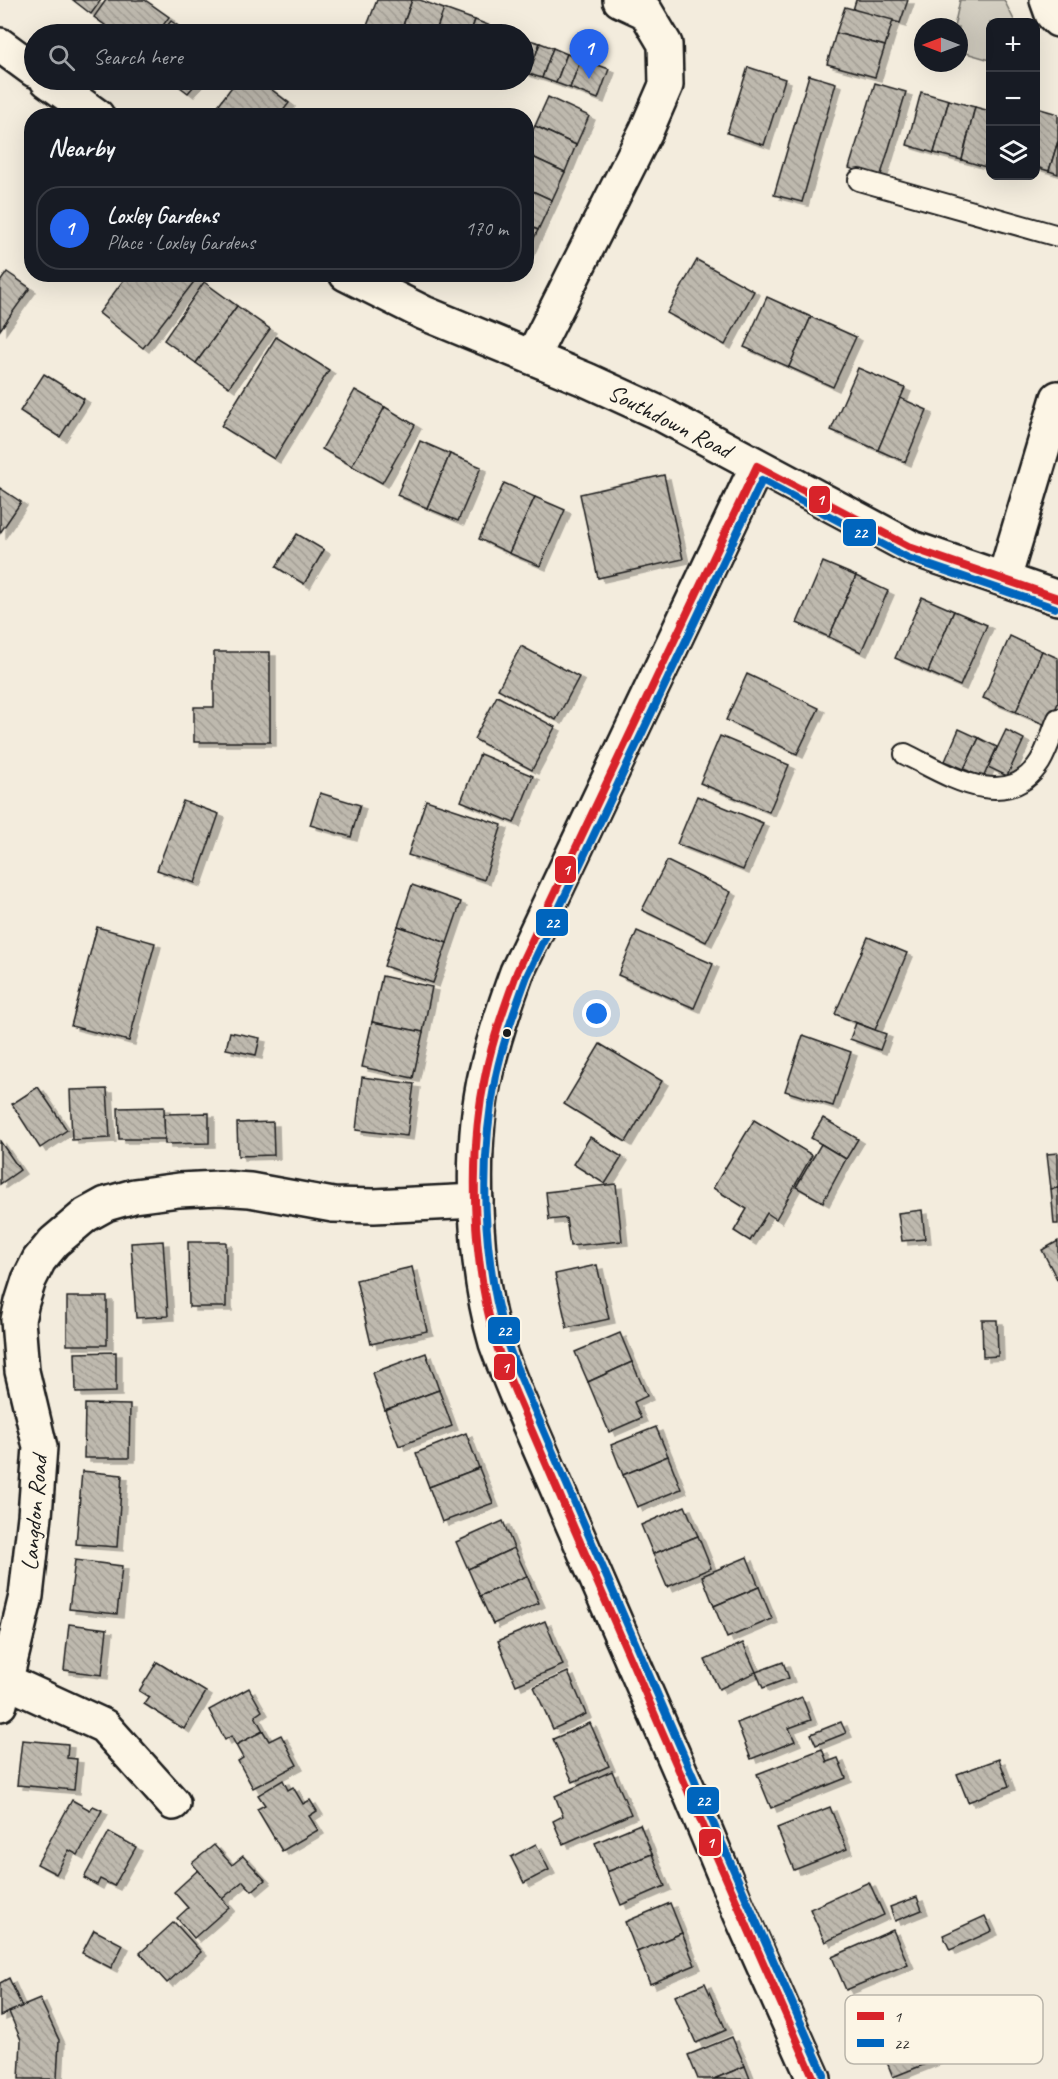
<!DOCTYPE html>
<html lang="en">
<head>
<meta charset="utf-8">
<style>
	body { margin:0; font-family:Caveat,sans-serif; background:#20242c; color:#f1f3f6 }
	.controls { position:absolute; right:18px; top:18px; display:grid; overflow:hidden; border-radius:12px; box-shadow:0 6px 24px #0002 }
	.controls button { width:54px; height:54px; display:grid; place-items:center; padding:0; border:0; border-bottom:2px solid #363941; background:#171b24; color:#f1f3f6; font:30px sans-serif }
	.compass { position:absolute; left:914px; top:18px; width:54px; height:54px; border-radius:50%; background:#171b24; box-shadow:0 6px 24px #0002; rotate:270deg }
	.you { position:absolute; left:597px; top:1014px; width:21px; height:21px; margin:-15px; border:4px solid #fff; border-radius:50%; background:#1a73e8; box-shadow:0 0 0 9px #1a73e833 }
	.badge { display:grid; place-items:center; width:39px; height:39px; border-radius:50%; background:#2563eb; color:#fff; font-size:20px; font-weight:700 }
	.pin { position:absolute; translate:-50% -50px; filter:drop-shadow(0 2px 3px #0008) }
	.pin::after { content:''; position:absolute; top:32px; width:21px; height:18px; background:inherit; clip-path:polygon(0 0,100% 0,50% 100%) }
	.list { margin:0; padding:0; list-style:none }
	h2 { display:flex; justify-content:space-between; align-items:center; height:78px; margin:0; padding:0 24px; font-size:26px }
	h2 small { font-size:20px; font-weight:400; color:#9ea1a6 }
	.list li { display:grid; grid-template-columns:39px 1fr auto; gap:18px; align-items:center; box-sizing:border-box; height:84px; margin:0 12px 12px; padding:0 12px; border:2px solid #363941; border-radius:24px }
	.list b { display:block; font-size:22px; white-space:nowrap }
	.list p { margin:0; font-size:20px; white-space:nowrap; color:#9ea1a6 }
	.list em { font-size:20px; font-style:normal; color:#9ea1a6 }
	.icon { flex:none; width:33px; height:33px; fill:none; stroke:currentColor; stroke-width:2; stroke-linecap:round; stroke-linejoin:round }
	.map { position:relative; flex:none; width:1058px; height:2079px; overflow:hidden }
	.search { position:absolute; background:#171b24; box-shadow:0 6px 24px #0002; left:24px; top:24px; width:510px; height:66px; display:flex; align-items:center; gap:15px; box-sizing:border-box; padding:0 21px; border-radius:33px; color:#9ea1a6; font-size:22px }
	.panel { position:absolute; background:#171b24; box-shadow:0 6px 24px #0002; left:24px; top:108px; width:510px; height:174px; border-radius:24px }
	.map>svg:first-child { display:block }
	.green { fill:#d3cec1; stroke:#78756e; stroke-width:1.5 }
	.building { fill:url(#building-back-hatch); stroke:#1c1c1c; stroke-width:1.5; filter:url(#shadow) }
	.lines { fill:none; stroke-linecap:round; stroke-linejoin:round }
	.lane-casing { stroke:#1c1c1c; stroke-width:24 }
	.street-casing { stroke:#1c1c1c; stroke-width:38 }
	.secondary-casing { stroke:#1c1c1c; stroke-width:38 }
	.lane { stroke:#fcf5e5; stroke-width:20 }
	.street { stroke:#fcf5e5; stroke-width:33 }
	.secondary { stroke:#fcf5e5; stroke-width:33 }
	.bus-1-casing { stroke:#fcf5e5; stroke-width:12 }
	.bus-2-casing { stroke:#fcf5e5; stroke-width:12 }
	.bus-1 { stroke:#d8232a; stroke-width:8 }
	.bus-2 { stroke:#0065bd; stroke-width:8 }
	.bus-dot { fill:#1c1c1c; stroke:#fcf5e5; stroke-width:2 }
	.labels { text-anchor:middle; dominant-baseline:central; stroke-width:4.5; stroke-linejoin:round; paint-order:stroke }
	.street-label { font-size:24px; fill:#1c1c1c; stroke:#fcf5e5 }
	.key { fill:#fcf5e5; stroke:#b9b4a9; stroke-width:1.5 }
	.key-label { font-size:16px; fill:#1c1c1c }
	.line-badge { stroke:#fcf5e5; stroke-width:2 }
	.badge-label { font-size:16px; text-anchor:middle; font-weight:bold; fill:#fff }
</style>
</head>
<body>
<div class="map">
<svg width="1058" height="2079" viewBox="0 0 1058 2079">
	<defs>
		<pattern id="building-back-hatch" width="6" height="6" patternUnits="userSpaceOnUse" patternTransform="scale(1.5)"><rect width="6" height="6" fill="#beb9ae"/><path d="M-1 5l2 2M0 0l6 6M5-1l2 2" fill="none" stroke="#a39e95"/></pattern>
		<filter id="shadow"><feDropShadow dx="6" dy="4" stdDeviation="0" flood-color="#0004"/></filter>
	</defs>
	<rect width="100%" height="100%" fill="#f3ecdd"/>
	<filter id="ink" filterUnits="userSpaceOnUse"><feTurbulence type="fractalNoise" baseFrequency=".0167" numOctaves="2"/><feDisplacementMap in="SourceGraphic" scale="12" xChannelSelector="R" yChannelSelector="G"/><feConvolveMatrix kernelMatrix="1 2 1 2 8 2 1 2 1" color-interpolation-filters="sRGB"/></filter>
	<g filter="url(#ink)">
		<path class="green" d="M960 0H1004L1015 22H990V60L959 51V27H954Z"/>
		<g class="building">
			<path d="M73 0H101L91 14Z"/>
			<path d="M106 0H145L169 17 157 34H117L94 17Z"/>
			<path d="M377 0H412L400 34H375L365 31Z"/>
			<path d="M412 0H420L444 9 435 34H400Z"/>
			<path d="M856 0H908L900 23 853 10Z"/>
			<path d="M845 7 893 20 885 46 836 33Z"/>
			<path d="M444 9 475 20 470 34H435Z"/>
			<path d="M475 20 506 32 505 34H470Z"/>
			<path d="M171 21 190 34H161Z"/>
			<path d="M836 33 885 46 875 77 827 64Z"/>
			<path d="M526 39 540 43 529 74 524 72V47Z"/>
			<path d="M540 43 553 48 542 78 529 74Z"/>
			<path d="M553 48 567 54 556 83 542 78Z"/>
			<path d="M567 54 581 59 570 88 556 83Z"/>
			<path d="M581 59 609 69 598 99 570 88Z"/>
			<path d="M748 67 785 79 764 145 727 133Z"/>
			<path d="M809 75 836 83 802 202 774 195Z"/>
			<path d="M171 80H199L188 93Z"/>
			<path d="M237 80H259L289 103 279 116H210Z"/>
			<path d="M875 83 906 92 880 178 849 168Z"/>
			<path d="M921 92 949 100 934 153 907 145Z"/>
			<path d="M548 97 589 116 576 145 535 126Z"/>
			<path d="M949 100 975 107 962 160 934 153Z"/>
			<path d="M975 107 990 111V161L989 168 962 160Z"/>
			<path d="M1037 108 1058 114V141L1049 171 1036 167V114Z"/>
			<path d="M535 126 576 145 565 172 526 154V143Z"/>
			<path d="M1058 141V174L1049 171Z"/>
			<path d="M526 154 565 172 552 200 526 188Z"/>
			<path d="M526 188 552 200 538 230 526 225Z"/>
			<path d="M526 225 538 230 526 255Z"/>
			<path d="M697 260 754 291 725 345 667 313Z"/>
			<path d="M7 272 30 288 0 330V282Z"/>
			<path d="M128 274H191L196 279 143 348 99 313Z"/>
			<path d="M204 282 237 306 196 363 164 340Z"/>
			<path d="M767 297 811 317 789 367 744 347Z"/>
			<path d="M237 306 270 329 229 387 196 363Z"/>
			<path d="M811 317 856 337 833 387 789 367Z"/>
			<path d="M276 337 329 370 274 459 221 426Z"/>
			<path d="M858 368 905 388 878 450 831 430Z"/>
			<path d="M44 374 84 399 60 437 20 411Z"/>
			<path d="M355 390 385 407 352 466 322 449Z"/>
			<path d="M900 398 927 410 905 462 878 450Z"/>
			<path d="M385 407 415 425 382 483 352 466Z"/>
			<path d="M420 441 450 454 427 508 397 495Z"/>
			<path d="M450 454 481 467 458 521 427 508Z"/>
			<path d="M664 475 683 559 598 578 580 494Z"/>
			<path d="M504 483 535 497 509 553 479 539Z"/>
			<path d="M0 488 21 502 0 533Z"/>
			<path d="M535 497 565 510 540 566 509 553Z"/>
			<path d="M297 534 324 550 304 584 276 567Z"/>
			<path d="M823 562 856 576 829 637 797 623Z"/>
			<path d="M856 576 888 591 861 652 829 637Z"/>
			<path d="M922 597 954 611 928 672 895 658Z"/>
			<path d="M954 611 987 625 960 686 928 672Z"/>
			<path d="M1010 636 1042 651 1016 712 983 698Z"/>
			<path d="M521 646 579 677 556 720 498 689Z"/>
			<path d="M1042 651 1058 658V703L1048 726 1016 712Z"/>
			<path d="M214 652H270V742H194V707H214Z"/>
			<path d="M747 674 819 708 797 754 726 720Z"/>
			<path d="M497 696 555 727 532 770 474 739Z"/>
			<path d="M959 729 979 738 964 769 945 761Z"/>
			<path d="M1006 730 1024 739 1007 776 988 767Z"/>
			<path d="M720 736 789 765 769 812 700 783Z"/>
			<path d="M979 738 997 747 983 778 964 769Z"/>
			<path d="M480 754 533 776 514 823 461 801Z"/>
			<path d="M320 793 360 805 351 837 310 825Z"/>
			<path d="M697 796 763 823 743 870 677 844Z"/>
			<path d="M426 800 502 825 484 880 408 855Z"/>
			<path d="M183 801 219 814 195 883 157 870Z"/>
			<path d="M667 861 731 892 706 942 642 910Z"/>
			<path d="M412 885 461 902 447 943 398 926Z"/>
			<path d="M398 926 447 943 433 983 384 966Z"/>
			<path d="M97 927 155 943 129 1041 71 1026Z"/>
			<path d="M637 931 713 964 694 1008 618 975Z"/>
			<path d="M868 937 907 953 875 1030 835 1014Z"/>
			<path d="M382 976 432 987 423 1032 372 1022Z"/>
			<path d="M372 1022 423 1032 413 1078 362 1067Z"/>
			<path d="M856 1023 886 1034 880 1050 850 1039Z"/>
			<path d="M230 1032 260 1038 256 1055 226 1049Z"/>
			<path d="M803 1035 851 1052 833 1106 785 1091Z"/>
			<path d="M600 1044 662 1081 626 1142 564 1104Z"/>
			<path d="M362 1077 414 1084 407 1136 356 1130Z"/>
			<path d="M38 1087 67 1130 40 1148 12 1104Z"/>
			<path d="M107 1089 110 1138 72 1140 70 1090Z"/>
			<path d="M164 1107 165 1139H119L118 1108Z"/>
			<path d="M209 1113V1143L165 1144 164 1114Z"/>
			<path d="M823 1118 858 1139 846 1159 811 1138Z"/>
			<path d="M754 1120 812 1155 776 1219 767 1213 750 1241 734 1231 747 1209 713 1188Z"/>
			<path d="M273 1122 274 1155 238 1156 237 1123Z"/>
			<path d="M590 1137 622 1157 605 1184 573 1164Z"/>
			<path d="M0 1141 20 1170 0 1184Z"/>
			<path d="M821 1144 846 1159 823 1202 796 1187Z"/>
			<path d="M1058 1153V1188L1051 1189 1047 1154Z"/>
			<path d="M616 1184 622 1241 570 1246 566 1218 549 1220 546 1192Z"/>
			<path d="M1058 1188V1224H1054L1051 1189Z"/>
			<path d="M922 1210 925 1239 902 1241 898 1213Z"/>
			<path d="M163 1241 168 1316 136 1318 131 1243Z"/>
			<path d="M1058 1241V1281L1042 1250Z"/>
			<path d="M188 1242H226V1307H189Z"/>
			<path d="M597 1265 609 1319 567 1328 555 1274Z"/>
			<path d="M412 1267 427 1331 371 1344 356 1280Z"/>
			<rect x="67" y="1297" width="40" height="48"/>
			<path d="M982 1320H997L998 1356 983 1357Z"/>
			<path d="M620 1333 632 1362 588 1382 575 1352Z"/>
			<path d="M116 1352V1392L76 1393 75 1353Z"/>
			<path d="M426 1353 439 1390 385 1410 372 1373Z"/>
			<path d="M632 1362 647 1396 634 1402 641 1418 609 1432 588 1382Z"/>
			<path d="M439 1390 452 1426 399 1446 385 1410Z"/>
			<path d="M85 1404 130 1405 129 1458H84Z"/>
			<path d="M656 1427 668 1456 623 1475 611 1445Z"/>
			<path d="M466 1433 479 1468 429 1487 416 1453Z"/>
			<path d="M668 1456 681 1489 637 1507 623 1475Z"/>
			<path d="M479 1468 493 1503 442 1522 429 1487Z"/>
			<path d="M82 1471 122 1475 117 1547 76 1544Z"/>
			<path d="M685 1506 698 1536 653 1554 641 1525Z"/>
			<path d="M503 1521 514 1548 468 1569 456 1542Z"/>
			<path d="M698 1536 711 1568 667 1587 653 1554Z"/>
			<path d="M514 1548 527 1576 480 1596 468 1569Z"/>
			<path d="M747 1557 759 1587 714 1606 702 1576Z"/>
			<path d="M75 1560 122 1566 117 1614 69 1609Z"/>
			<path d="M527 1576 539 1603 493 1624 480 1596Z"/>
			<path d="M759 1587 772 1619 727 1638 714 1606Z"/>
			<path d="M545 1621 563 1665 516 1685 498 1641Z"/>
			<path d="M69 1624 107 1629 102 1675 64 1670Z"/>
			<path d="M743 1643 756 1672 719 1689 705 1660Z"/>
			<path d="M157 1662 206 1692 184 1729 144 1704 149 1697 139 1691Z"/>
			<path d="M783 1662 789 1678 763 1688 756 1672Z"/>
			<path d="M568 1672 586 1714 553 1729 534 1687Z"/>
			<path d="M249 1688 262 1711 255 1716 263 1731 236 1745 231 1736 225 1740 209 1710Z"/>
			<path d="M802 1697 811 1720 789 1728 795 1741 751 1759 737 1723Z"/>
			<path d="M841 1722 846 1733 816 1745 811 1734Z"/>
			<path d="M590 1723 609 1766 573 1782 553 1739Z"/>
			<path d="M263 1731 269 1741 281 1735 297 1765 253 1788 238 1761 243 1758 236 1745Z"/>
			<path d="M22 1740 68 1744 67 1758 77 1759 74 1790 17 1785Z"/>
			<path d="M822 1749 827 1762 838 1758 846 1778 771 1808 757 1774Z"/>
			<path d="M999 1759 1009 1786 968 1802 957 1774Z"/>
			<path d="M612 1771 631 1814 563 1844 553 1821 563 1816 555 1796Z"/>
			<path d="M283 1780 288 1790 293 1787 303 1804 310 1800 317 1811 309 1816 318 1830 282 1851 257 1809 265 1805 258 1795Z"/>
			<path d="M72 1800 90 1810 93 1806 102 1810 78 1855 69 1850 56 1874 37 1864Z"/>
			<path d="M830 1807 847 1849 794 1870 777 1828Z"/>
			<path d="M640 1824 652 1854 607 1872 595 1843Z"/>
			<path d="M109 1832 136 1847 114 1886 100 1879 97 1885 84 1878Z"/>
			<path d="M536 1844 549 1870 524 1883 511 1857Z"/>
			<path d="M214 1845 232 1865 243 1856 265 1880 252 1891 243 1881 222 1899 192 1863Z"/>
			<path d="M652 1854 665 1886 621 1905 607 1872Z"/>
			<path d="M198 1870 229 1907 194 1938 177 1918 188 1908 174 1892Z"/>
			<path d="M869 1882 884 1915 825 1942 810 1909Z"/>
			<path d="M917 1897 922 1910 895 1921 890 1907Z"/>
			<path d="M670 1903 682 1933 637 1952 625 1922Z"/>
			<path d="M985 1916 992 1931 950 1950 943 1935Z"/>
			<path d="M174 1922 201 1952 167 1983 140 1953Z"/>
			<path d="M94 1930 123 1945 111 1968 82 1953Z"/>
			<path d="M893 1930 908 1964 846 1990 832 1957Z"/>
			<path d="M682 1933 695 1965 650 1984 637 1952Z"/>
			<path d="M9 1978 22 2007 0 2016V1983Z"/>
			<path d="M705 1983 726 2030 696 2043 675 1996Z"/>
			<path d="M40 1999 59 2040 57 2079H19L21 2040 9 2012Z"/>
			<path d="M925 2026 938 2059 893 2077 880 2045Z"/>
			<path d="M732 2037 745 2066 714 2079H698L688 2055Z"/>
			<path d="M745 2066 750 2079H714Z"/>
		</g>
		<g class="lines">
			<defs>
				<g id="lane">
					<path d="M859 180 1058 236"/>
					<path d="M905 754C946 774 1006 815 1040 762 1048 749 1052 733 1058 719"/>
				</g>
				<g id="street">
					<path d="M1047 0 1052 14 1058 20"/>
					<path d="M532 357 647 129 666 85 665 44 646 12 620 0"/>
					<path d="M757 466 517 972C505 1005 494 1038 486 1072 468 1149 474 1268 496 1343 502 1360 509 1377 516 1394L692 1798 740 1913 814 2079"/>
					<path d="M1004 579 1058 398"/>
					<path d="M6 1681 104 1726 173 1803"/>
					<path d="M0 1704 26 1596 35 1516 40 1447 22 1371 18 1320 22 1302 29 1280 39 1260 54 1242 86 1215 106 1204 134 1196 179 1190 219 1188 250 1190 333 1205 374 1206 476 1201"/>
				</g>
				<g id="secondary">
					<path d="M0 45 34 70"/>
					<path d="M47 80 97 116"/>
					<path d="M346 274 424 313 587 380 659 413 912 548 1058 598"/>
				</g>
			</defs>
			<use href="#lane" class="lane-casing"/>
			<use href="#street" class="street-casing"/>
			<use href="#secondary" class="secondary-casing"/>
			<use href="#lane" class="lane"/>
			<use href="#street" class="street"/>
			<use href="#secondary" class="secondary"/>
			<defs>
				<path id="bus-1" d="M814 2079C713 1852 615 1622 516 1394 509 1377 501 1360 496 1343 472 1263 468 1154 486 1072 493 1038 505 1005 517 972L757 466 912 548 1058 598"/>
				<path id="bus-2" d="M824 2075C722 1847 625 1618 526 1390 519 1373 511 1356 506 1339 482 1256 479 1161 496 1076 503 1042 515 1009 527 976L762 480 908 558 1055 608"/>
			</defs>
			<use href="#bus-1" class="bus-1-casing"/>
			<use href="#bus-2" class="bus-2-casing"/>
			<use href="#bus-1" class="bus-1"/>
			<use href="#bus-2" class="bus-2"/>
		</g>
	</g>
	<circle class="bus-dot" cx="507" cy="1033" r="5"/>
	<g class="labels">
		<g class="street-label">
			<text transform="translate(670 421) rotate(27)">Southdown Road</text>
			<text transform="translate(34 1513) rotate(-85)">Langdon Road</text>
		</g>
	</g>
	<rect x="845" y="1995" width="198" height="69" rx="9" class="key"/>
	<rect x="857" y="2012" width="27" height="8" fill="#d8232a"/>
	<rect x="857" y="2039" width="27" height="8" fill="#0065bd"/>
	<g class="key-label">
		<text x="894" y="2022">1</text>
		<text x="894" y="2049">22</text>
	</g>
	<g class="line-badge">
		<rect x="808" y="485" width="23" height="29" rx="6" fill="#d8232a"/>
		<rect x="842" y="518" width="35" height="29" rx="6" fill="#0065bd"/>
		<rect x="554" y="855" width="23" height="29" rx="6" fill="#d8232a"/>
		<rect x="535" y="908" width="34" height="29" rx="6" fill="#0065bd"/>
		<rect x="487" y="1316" width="34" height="29" rx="6" fill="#0065bd"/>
		<rect x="493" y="1353" width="23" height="28" rx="6" fill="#d8232a"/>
		<rect x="686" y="1786" width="34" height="29" rx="6" fill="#0065bd"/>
		<rect x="698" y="1828" width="24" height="29" rx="6" fill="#d8232a"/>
	</g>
	<g class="badge-label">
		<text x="820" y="505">1</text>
		<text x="860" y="538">22</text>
		<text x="566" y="875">1</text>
		<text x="552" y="928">22</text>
		<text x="504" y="1336">22</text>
		<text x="505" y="1373">1</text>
		<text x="703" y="1806">22</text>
		<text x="710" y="1848">1</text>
	</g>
</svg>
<div class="controls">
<button>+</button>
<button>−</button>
<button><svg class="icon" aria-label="layers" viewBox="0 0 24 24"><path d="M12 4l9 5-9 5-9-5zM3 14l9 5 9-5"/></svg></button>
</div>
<svg class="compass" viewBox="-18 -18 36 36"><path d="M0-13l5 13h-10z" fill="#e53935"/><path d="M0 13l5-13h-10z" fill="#9ea1a6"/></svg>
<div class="you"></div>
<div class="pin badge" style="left:589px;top:79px">1</div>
<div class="search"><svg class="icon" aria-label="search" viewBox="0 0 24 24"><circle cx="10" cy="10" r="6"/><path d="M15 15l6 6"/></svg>Search here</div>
<section class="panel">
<h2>Nearby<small></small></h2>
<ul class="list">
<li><span class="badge">1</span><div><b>Loxley Gardens</b><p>Place · Loxley Gardens</p></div><em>170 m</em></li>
</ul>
</section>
</div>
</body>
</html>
